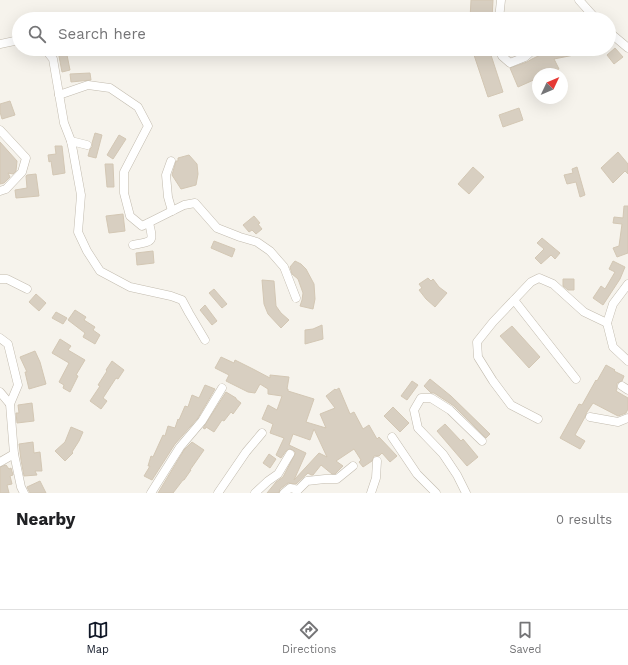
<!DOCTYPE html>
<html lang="en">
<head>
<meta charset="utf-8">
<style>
	body { margin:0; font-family:"Work Sans",sans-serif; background:#f2f2f2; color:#202124 }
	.compass { position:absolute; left:532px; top:68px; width:36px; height:36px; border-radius:50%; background:#fff; box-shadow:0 4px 16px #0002; rotate:46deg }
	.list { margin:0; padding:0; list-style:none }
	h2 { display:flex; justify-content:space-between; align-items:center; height:52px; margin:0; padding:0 16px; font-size:17px }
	h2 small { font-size:13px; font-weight:400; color:#757577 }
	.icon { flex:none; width:22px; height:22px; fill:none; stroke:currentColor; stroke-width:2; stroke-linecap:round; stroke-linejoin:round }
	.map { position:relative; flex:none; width:628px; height:493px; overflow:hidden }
	.search { position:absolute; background:#fff; box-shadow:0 4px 16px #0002; left:12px; right:12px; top:12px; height:44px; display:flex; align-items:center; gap:10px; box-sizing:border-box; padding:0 14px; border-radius:22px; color:#757577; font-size:15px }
	.sheet { height:116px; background:#fff }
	nav { display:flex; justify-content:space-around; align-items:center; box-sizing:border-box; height:56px; border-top:1px solid #e0e0e0; background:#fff; font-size:11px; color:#757577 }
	nav a { display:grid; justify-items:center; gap:2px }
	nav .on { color:#111827 }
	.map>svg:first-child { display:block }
	.building { fill:#d8cfc1; stroke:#d3c7b4; fill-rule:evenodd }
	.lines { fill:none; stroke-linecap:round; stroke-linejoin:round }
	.street-casing { stroke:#c2bbae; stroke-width:9 }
	.street { stroke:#fff; stroke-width:8 }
</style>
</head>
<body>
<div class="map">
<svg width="628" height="493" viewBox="0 0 628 493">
	<rect width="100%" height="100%" fill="#f6f3ec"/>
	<g class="building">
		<path d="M471 0H493L492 19H470Z"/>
		<path d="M615 48 623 57 614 64 607 55Z"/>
		<path d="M472 49H489L503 92 488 97Z"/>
		<path d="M553 49H589V52L554 59 559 69 547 74H538V78L518 87 510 68 527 62 532 59Z"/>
		<path d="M66 50 70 70 62 72 58 51Z"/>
		<path d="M90 73 91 80 71 82 70 74Z"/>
		<path d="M10 101 15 115 2 119 0 112V104Z"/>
		<path d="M519 108 523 120 503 127 499 115Z"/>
		<path d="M95 133 102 135 96 158 88 156 90 149 92 147V143Z"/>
		<path d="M119 135 126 139 113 159 107 155Z"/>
		<path d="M0 142 17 161 16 171 13 174 8 173 10 177 4 183 0 184Z"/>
		<path d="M55 146H62L65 173 53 175 51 161 49 162 48 155 56 154Z"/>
		<path d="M618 152 628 164V174L625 171 613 183 601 168Z"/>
		<path d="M189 155 197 164 198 174 196 185 181 189 172 175 176 161H178V158Z"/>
		<path d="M105 164H113L114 187H107Z"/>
		<path d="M473 167 484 177 469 194 458 184Z"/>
		<path d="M577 167 585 195 580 197 576 182 567 184 564 175 573 173 572 169Z"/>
		<path d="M36 174 39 196 16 198 15 190 27 188 26 176 27 175Z"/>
		<path d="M624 206H628V253L617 257 613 248 619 246 622 224 613 223 614 217 623 218Z"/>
		<path d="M123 214 125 231 109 233 106 216Z"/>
		<path d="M254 216 260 223 258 224 262 229 256 234 252 230 249 232 243 225Z"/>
		<path d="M542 238 560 253 555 259 551 255 541 264 535 258 544 249 537 243Z"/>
		<path d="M214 241 235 249 232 257 211 248Z"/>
		<path d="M153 251 154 263 137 265 136 253Z"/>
		<path d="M295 261 301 264 306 269 314 284 315 299 313 309 300 306 302 300 303 293 298 279 292 274 290 267Z"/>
		<path d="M613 261 625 267 620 279 603 305 593 298 601 286 605 289 615 272 609 269Z"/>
		<path d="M428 278 431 281 433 279 439 287 447 293 435 307 426 299 419 290 422 288 419 284Z"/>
		<path d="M563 279H574V290H568L563 286Z"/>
		<path d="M262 280 274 281 276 306 281 313 289 320 281 328 268 314 264 304Z"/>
		<path d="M214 289 227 304 222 308 209 293Z"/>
		<path d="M36 294 46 303 39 311 29 302Z"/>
		<path d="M205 305 217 321 212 325 200 310Z"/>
		<path d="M75 310 86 317 84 320 95 327 93 330 100 335 95 344 83 337 85 333 68 320Z"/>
		<path d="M56 312 67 318 63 324 52 318Z"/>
		<path d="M322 325 323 339 305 344V330L313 329Z"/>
		<path d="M512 326 540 357 529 368 500 336Z"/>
		<path d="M60 339 71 346 68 350 85 360 76 375 78 376 70 392 63 388 64 385 59 382 69 363 52 353Z"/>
		<path d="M35 351 40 362 46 384 29 389 25 372H27L20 357Z"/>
		<path d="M221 357 234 363 235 360 253 369 270 378V375L289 377 287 389H288V391L314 399 306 422 326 428 320 414 335 408 326 396 335 389 336 390 339 388 350 414 354 412 363 429 369 425 377 439 379 437 397 456 390 462 382 453 379 456H374L372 461 363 467 359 462 361 460 354 449 336 461 343 466 335 474H332L321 465 313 475H311L308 473 296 484 288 483 280 489 279 493H267L276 482 283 477 295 454V452L293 450 290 449 286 451 281 458 276 455 284 438 270 433 273 424 262 419 268 405 277 410 282 396 268 394V389L260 384 255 393 248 392 226 381 229 375 215 368ZM314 429 327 457 319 453 294 480 306 453 289 445 293 434 310 440Z"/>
		<path d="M112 361 124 370 118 379 116 378 103 398 107 401 101 409 90 401 100 386 98 385 107 371 106 370Z"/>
		<path d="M606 365 615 370 614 371 624 376 622 381 617 383V389L616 391 628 398V409L626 413 618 416 593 403 587 412 586 414 585 417 575 435 585 441 580 449 560 438 579 404 582 405 596 380 597 381Z"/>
		<path d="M430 379 451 396 490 434 486 438 454 406 434 393H431L424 386Z"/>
		<path d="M412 381 418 385 407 400 401 396Z"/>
		<path d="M205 385 215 389 198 418 175 444 152 480 144 476 150 466H148L151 456 153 457 163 435 165 436 168 426 175 428 178 419 179 420 185 406 188 407 192 395 199 398Z"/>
		<path d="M226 392 236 398V399L241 403 233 414 231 412 224 421 222 420 214 432 206 427 205 429 203 428Z"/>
		<path d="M32 403 34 421 17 423 16 413H19L18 405Z"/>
		<path d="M393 407 409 423 400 432 384 416Z"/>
		<path d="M445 424 461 441 463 439 478 457 467 466 437 431Z"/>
		<path d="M71 427 83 432 79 441 72 452 73 453 65 461 55 451 65 442Z"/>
		<path d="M33 442 34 453 40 452 42 471H35L37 475 24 476 21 460 19 444Z"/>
		<path d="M192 442 204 450 190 470H191L184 480H183L173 493H158L184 450Z"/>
		<path d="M269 454 276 459 270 468 263 463Z"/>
		<path d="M6 465 9 469 11 468 13 475 10 476 12 484 7 485 9 493H0V467Z"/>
		<path d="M40 481 46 493H30L27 487Z"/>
	</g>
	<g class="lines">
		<defs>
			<g id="street">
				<path d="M579 0 596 19"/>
				<path d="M499 19 501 0"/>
				<path d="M609 32 628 48"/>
				<path d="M0 44 19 40"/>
				<path d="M45 49 53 59 64 123 71 141 73 151 81 195 78 232 87 251 100 271 130 287 171 296 182 300 189 313 205 340"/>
				<path d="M500 49 502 56 510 63 525 57 534 49"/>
				<path d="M59 95 88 85 110 88 138 107 148 126 124 172V193L130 216 142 226 184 205 195 203 217 228 240 237 257 242 270 251 284 267 296 298"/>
				<path d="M0 130 26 158 22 172 6 189 0 191"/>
				<path d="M71 141 87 145"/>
				<path d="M171 161 166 175 168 197 172 211"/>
				<path d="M133 245C153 241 154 243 149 223"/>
				<path d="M0 279H7L27 289"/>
				<path d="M628 284 613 304 607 323 613 347 628 361"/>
				<path d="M514 300 576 379"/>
				<path d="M0 338 8 344 18 385 10 404 14 454 21 487 24 493"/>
				<path d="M622 386 628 390"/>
				<path d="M0 392 10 404"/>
				<path d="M590 417 618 422 628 418"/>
				<path d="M538 419 511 405 493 381 478 357 477 342 493 322 531 282 539 278 553 284 584 312 607 323"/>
				<path d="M392 437 417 474 436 493"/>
				<path d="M0 462 14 454"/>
				<path d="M151 493 180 447 202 421 222 388"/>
				<path d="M218 493 246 452 262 433"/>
				<path d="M255 493 268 481 278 474 290 454"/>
				<path d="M284 493 290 488 298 490 307 481 325 479H337L353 466"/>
				<path d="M371 493 376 478 377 461"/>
				<path d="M466 493 457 475 443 454 418 428 414 410 421 398H431L450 410 482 441"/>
			</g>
		</defs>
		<use href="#street" class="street-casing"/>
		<use href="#street" class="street"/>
	</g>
</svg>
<svg class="compass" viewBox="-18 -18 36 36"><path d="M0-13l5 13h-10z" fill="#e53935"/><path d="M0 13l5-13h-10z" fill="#757577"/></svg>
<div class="search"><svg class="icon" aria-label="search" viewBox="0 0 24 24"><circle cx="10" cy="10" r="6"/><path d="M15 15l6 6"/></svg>Search here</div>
</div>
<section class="sheet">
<h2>Nearby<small>0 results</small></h2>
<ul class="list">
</ul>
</section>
<nav>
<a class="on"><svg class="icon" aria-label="map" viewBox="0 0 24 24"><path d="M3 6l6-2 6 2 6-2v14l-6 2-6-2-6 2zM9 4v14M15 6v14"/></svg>Map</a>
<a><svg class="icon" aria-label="directions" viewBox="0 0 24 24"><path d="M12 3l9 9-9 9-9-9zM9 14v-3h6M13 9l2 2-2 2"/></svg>Directions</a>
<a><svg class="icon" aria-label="saved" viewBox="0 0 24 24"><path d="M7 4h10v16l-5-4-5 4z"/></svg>Saved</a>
</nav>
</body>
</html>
